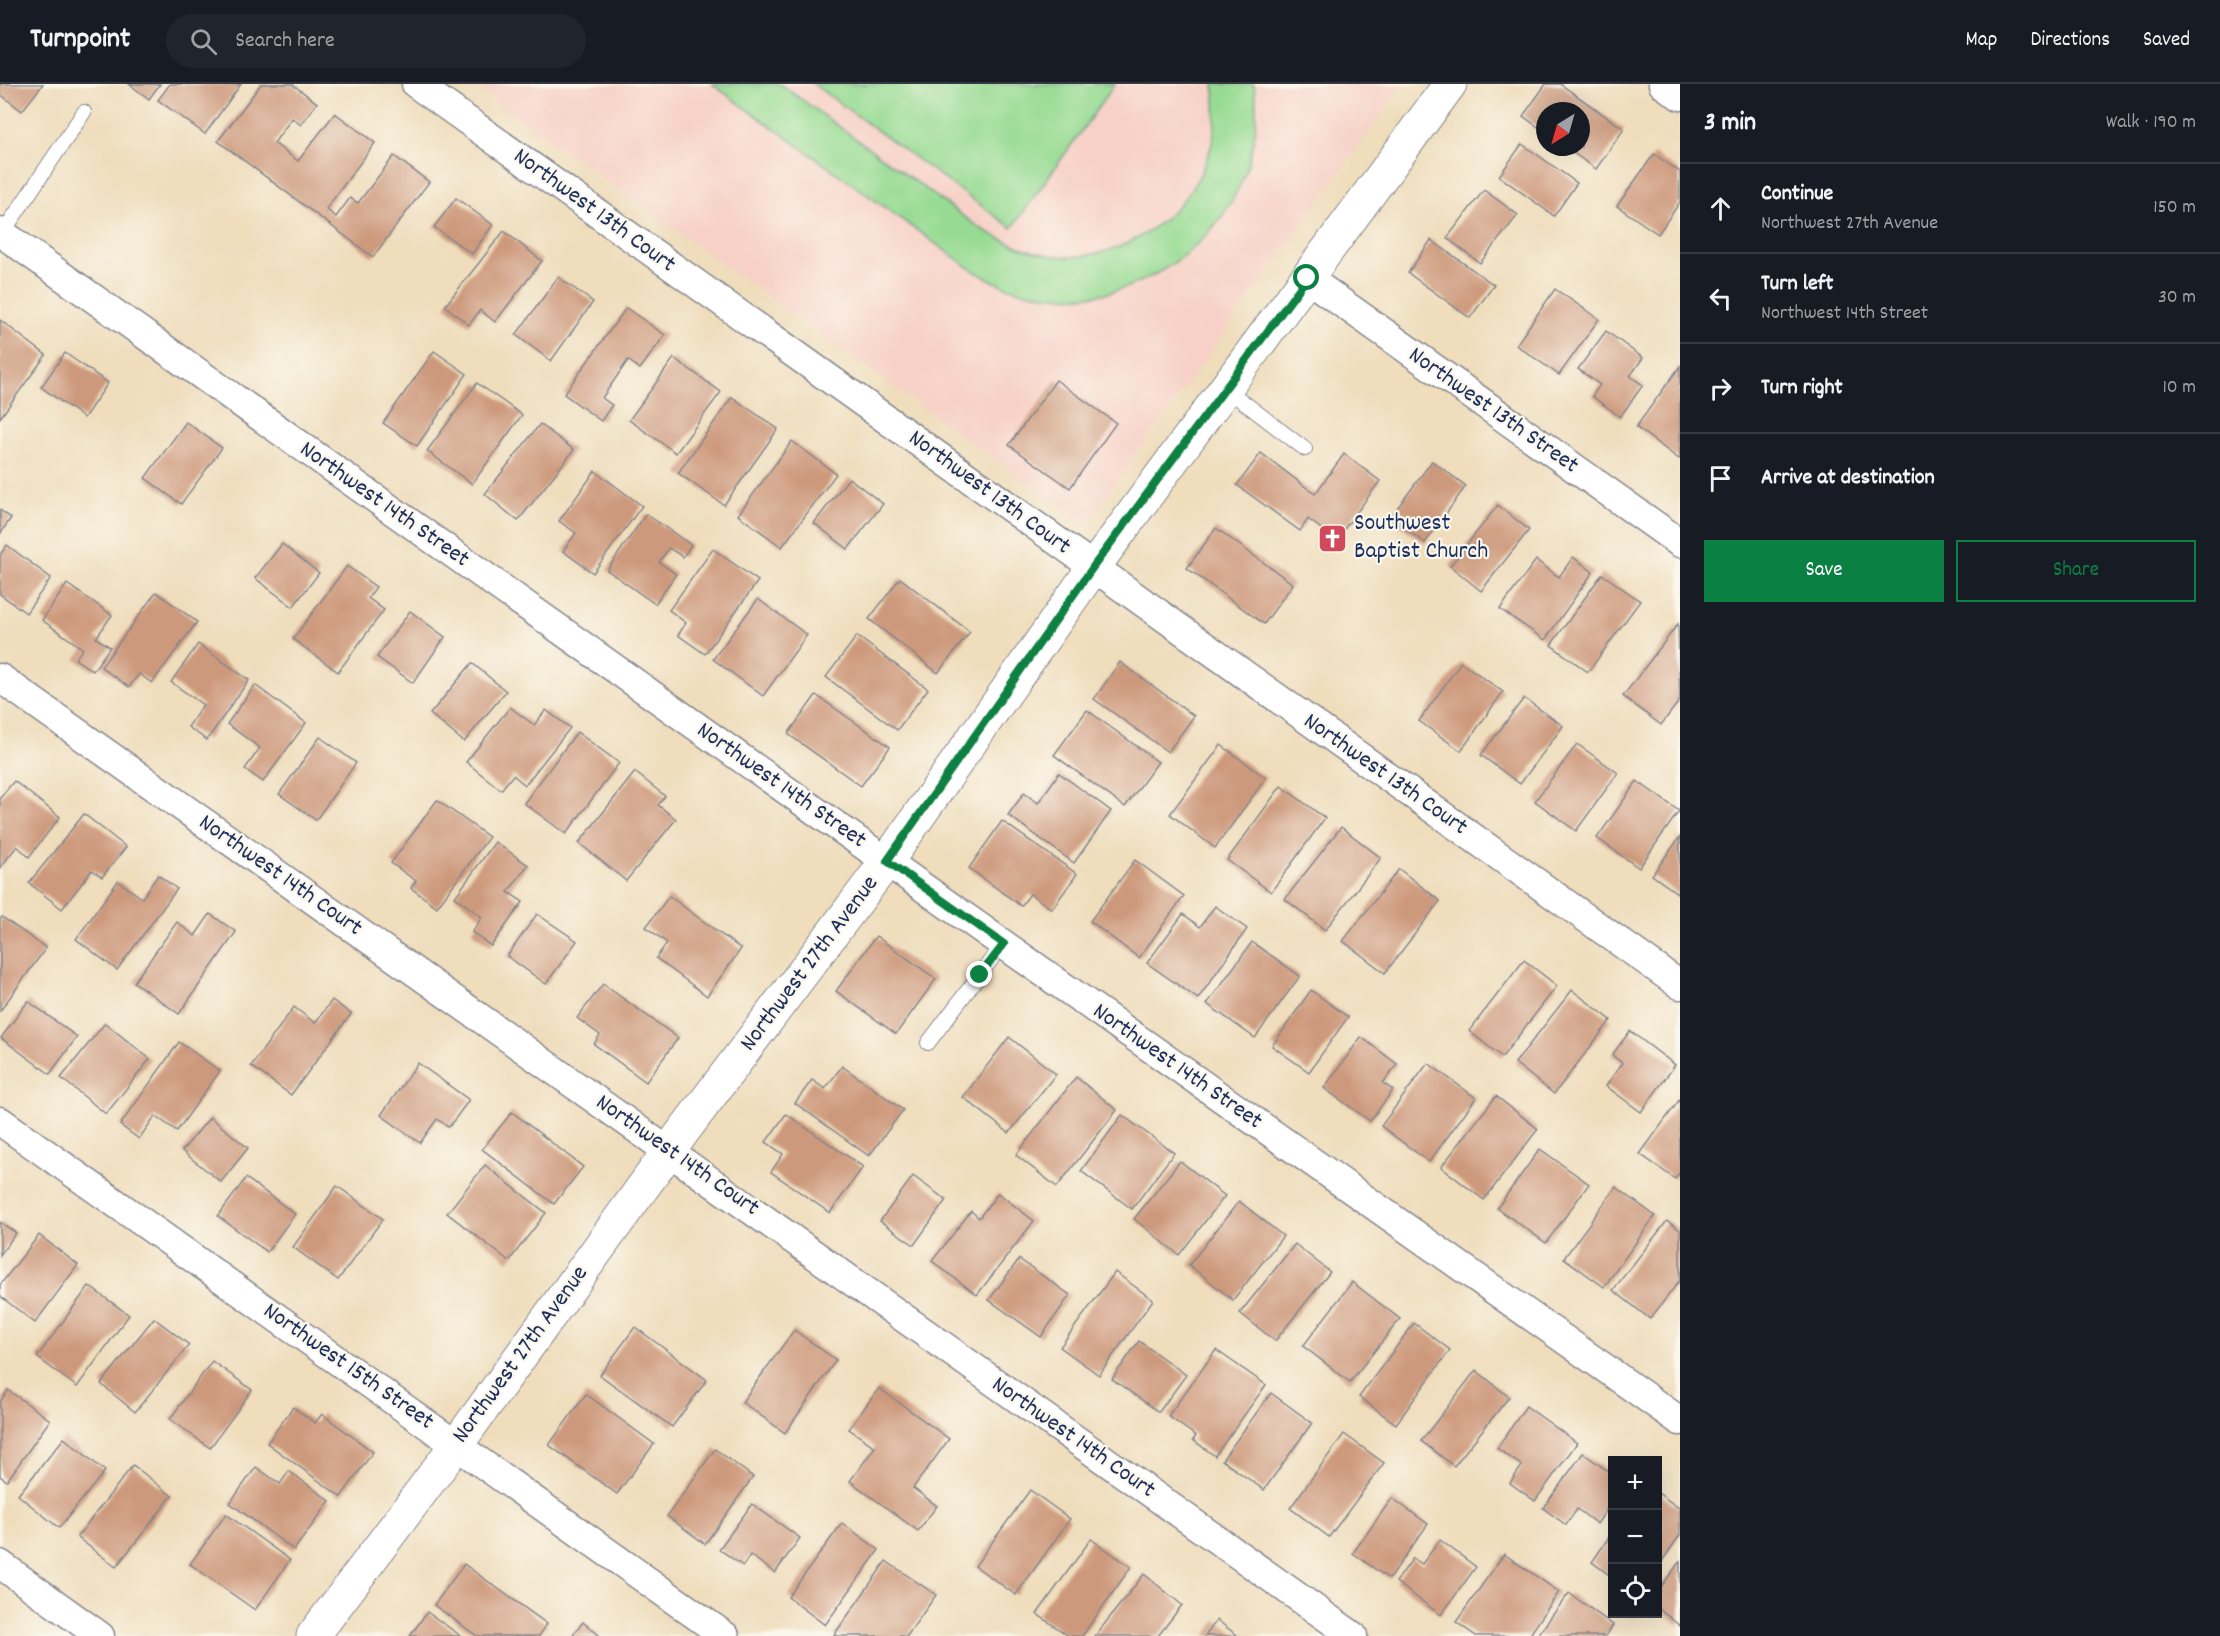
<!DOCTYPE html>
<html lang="en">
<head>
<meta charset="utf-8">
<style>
	body { margin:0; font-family:Dekko,sans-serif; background:#20242c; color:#f1f3f6 }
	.controls { position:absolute; right:18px; bottom:18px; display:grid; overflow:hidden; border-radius:0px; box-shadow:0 6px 24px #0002 }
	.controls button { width:54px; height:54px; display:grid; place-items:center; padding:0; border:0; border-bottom:2px solid #363941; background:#171b24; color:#f1f3f6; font:30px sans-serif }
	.compass { position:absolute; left:1536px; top:18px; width:54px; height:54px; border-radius:50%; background:#171b24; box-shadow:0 6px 24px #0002; rotate:217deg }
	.stop { position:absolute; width:18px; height:18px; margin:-14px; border:4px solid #0b8043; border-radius:50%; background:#fff }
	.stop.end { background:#0b8043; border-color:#fff; box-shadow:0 2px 6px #0008 }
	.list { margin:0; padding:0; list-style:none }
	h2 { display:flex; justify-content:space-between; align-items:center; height:78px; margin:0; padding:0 24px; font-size:26px }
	h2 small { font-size:20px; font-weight:400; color:#9ea1a6 }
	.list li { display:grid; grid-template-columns:39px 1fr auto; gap:18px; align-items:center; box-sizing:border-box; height:90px; padding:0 24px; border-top:2px solid #363941 }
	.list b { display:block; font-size:22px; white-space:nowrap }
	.list p { margin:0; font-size:20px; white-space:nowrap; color:#9ea1a6 }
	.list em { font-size:20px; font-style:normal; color:#9ea1a6 }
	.actions { display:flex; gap:12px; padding:18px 24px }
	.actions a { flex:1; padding:14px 0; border:2px solid #0b8043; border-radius:0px; text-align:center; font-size:21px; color:#0b8043 }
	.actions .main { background:#0b8043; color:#fff }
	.icon { flex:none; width:33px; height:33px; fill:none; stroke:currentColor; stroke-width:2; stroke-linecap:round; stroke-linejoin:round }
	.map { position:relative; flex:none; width:1680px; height:1552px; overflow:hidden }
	header { display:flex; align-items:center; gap:36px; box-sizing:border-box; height:84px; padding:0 30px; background:#171b24; border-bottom:2px solid #363941 }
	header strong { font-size:28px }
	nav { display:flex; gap:33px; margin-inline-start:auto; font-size:21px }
	.search { width:420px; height:54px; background:#20242c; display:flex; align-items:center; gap:15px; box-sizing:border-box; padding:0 21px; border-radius:33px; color:#9ea1a6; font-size:22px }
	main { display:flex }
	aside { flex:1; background:#171b24 }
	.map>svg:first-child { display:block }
	.built { fill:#f7d1c7 }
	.green { fill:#97db93; stroke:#598578; stroke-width:1.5 }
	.building { fill:#cd997b }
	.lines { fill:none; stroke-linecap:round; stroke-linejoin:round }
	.service-casing { stroke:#85868d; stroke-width:16 }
	.minor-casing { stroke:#85868d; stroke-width:31 }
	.tertiary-casing { stroke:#85868d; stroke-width:35 }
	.service { stroke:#fff; stroke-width:14 }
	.minor { stroke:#fff; stroke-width:28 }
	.tertiary { stroke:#fff; stroke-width:33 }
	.route { stroke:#0b8043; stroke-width:8 }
	.labels { text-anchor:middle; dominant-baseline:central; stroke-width:4.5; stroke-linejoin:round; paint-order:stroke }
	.street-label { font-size:24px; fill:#1b2f5e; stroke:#fbf7ec }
	.poi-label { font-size:24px; fill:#1b2f5e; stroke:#fbf7ec; text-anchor:start }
</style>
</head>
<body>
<header>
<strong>Turnpoint</strong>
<div class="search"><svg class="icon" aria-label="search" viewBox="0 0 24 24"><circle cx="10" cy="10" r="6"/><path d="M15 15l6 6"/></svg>Search here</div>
<nav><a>Map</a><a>Directions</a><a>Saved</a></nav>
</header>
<main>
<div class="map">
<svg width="1680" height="1552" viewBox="0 0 1680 1552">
	<rect width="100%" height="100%" fill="#fbf7ec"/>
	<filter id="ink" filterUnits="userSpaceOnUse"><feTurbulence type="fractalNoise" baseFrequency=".0167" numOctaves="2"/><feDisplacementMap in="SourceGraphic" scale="12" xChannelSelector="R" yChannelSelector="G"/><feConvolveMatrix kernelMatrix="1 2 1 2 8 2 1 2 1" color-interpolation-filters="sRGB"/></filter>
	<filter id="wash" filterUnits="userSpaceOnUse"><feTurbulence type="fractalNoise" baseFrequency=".008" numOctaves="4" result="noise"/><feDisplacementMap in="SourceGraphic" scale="24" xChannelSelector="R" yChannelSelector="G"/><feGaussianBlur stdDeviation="1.35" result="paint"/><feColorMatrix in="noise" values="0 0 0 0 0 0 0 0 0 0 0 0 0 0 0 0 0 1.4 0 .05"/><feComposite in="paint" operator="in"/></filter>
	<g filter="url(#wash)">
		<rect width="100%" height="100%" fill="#efddbc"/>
		<path class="built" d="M472 0H1403L1086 441Z"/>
		<g class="green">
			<path d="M712 0H780L980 144C1009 160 1038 173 1071 173 1135 171 1197 122 1212 59 1217 39 1216 20 1214 0H1254C1269 97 1203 183 1111 208 1083 216 1034 213 1007 203 996 199 985 193 974 187Z"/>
			<path d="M813 0H1115L1012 144Z"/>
		</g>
		<g id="blocks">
			<g class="building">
				<path d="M0 0H43L22 27 0 10Z"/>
				<path d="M129 0H160L149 15Z"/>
				<path d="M170 0H241L205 50 158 16Z"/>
				<path d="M261 0H292L317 19 301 41 292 34 274 59 298 77 335 29 375 59 326 125 336 133 350 114 358 119 394 72 429 98 373 173 218 57Z"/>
				<path d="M1546 0H1560L1624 45 1596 85 1565 63H1581V27H1545V48L1523 32Z"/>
				<path d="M1522 60 1577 99 1554 132 1499 92Z"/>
				<path d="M1654 70 1680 88V118L1658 150 1617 122Z"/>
				<path d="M1484 106 1518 131 1480 179 1447 154Z"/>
				<path d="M456 114 493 141 472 170 434 143Z"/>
				<path d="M504 147 542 177 495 238 480 226 469 241 445 222Z"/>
				<path d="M1431 156 1494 201 1470 234 1408 189Z"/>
				<path d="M558 193 593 218 551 277 516 251Z"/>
				<path d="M1555 205 1599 235 1559 291 1516 261Z"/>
				<path d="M626 224 665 251 640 285 628 276 602 314 612 321 601 337 564 310Z"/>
				<path d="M0 236 46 271 0 334Z"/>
				<path d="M1606 247 1643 274 1630 292 1643 301 1620 333 1592 312 1600 301 1578 285Z"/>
				<path d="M434 267 467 290 417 362 383 339Z"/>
				<path d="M65 269 108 299 84 334 41 303Z"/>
				<path d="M674 274 721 308 676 369 629 336Z"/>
				<path d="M1680 282V374L1679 375 1636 343Z"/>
				<path d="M1056 296 1116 339 1070 404 1009 361Z"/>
				<path d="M477 299 522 331 472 400 427 367Z"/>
				<path d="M732 313 778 345 724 421 678 389Z"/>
				<path d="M186 338 222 364 181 420 145 394Z"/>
				<path d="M540 340 574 366 518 437 485 410Z"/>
				<path d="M792 357 836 390 782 463 738 431Z"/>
				<path d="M1261 369 1315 410 1344 370 1380 397 1336 456 1308 435 1300 447 1237 401Z"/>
				<path d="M1432 377 1466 402 1425 459 1390 434Z"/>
				<path d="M595 387 642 422 593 489 563 467 576 449 559 437Z"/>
				<path d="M849 394 883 420 848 465 814 439Z"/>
				<path d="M1498 421 1529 446 1481 507 1450 482Z"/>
				<path d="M0 426 11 434 0 450Z"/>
				<path d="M646 430 691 461 683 473 669 464 659 478 676 490 655 520 607 486Z"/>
				<path d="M1216 444 1293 500 1264 540 1187 484Z"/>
				<path d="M282 460 319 489 293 523 255 494Z"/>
				<path d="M7 461 51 494 26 529 0 510V471Z"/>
				<path d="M713 465 758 497 705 570 678 551 686 539 669 526Z"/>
				<path d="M1573 473 1593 488 1545 556 1500 525 1536 476 1559 493Z"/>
				<path d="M347 482 376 503 368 514 384 526 338 588 293 555Z"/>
				<path d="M1602 490 1640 517 1588 588 1551 561Z"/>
				<path d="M900 494 970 548 938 589 869 535Z"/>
				<path d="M67 500 112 531 96 554 110 563 93 587 75 575 83 565 42 536Z"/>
				<path d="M156 508 197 538 152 599 139 590 129 603 101 583Z"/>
				<path d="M758 515 807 551 763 612 713 575Z"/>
				<path d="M410 527 445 553 413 599 377 573Z"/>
				<path d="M1678 540 1680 616 1661 641 1623 612Z"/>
				<path d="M857 552 928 605 897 646 826 593Z"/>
				<path d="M198 560 249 596 207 656 188 643 203 621 171 598Z"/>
				<path d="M1120 578 1194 632 1168 668 1094 615Z"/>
				<path d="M1461 578 1503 608 1461 667 1419 637Z"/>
				<path d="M472 579 506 607 464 658 430 630Z"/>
				<path d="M255 601 306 639 263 698 245 685 260 664 227 640Z"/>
				<path d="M816 611 890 663 861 702 788 650Z"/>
				<path d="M1524 614 1563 642 1520 700 1481 671Z"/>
				<path d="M510 623 534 641 546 626 570 644 525 701 513 691 501 706 466 678Z"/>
				<path d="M1087 626 1158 678 1125 723 1054 671Z"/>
				<path d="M577 648 619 679 566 750 524 719Z"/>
				<path d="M320 653 356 679 316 736 279 710Z"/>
				<path d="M1577 660 1618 689 1576 747 1535 717Z"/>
				<path d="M1221 661 1266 694 1215 764 1170 730Z"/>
				<path d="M635 688 665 712 658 721 676 735 626 797 579 759Z"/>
				<path d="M1059 689 1111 727 1074 779 1008 731 1024 709 1038 719Z"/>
				<path d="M14 697 60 733 29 773 17 762 0 784V714Z"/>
				<path d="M1637 697 1679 727 1639 784 1597 754Z"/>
				<path d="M1281 702 1325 734 1271 808 1227 776Z"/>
				<path d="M437 716 489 753 437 823 411 804 416 797 391 779Z"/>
				<path d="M84 730 126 763 102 793 92 786 62 825 29 799Z"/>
				<path d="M1002 737 1077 790 1052 825 1030 810 1021 822 969 784Z"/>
				<path d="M1341 743 1381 774 1325 846 1285 815Z"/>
				<path d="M1680 753V811L1652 791Z"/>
				<path d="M495 758 528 781 508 808 523 818 491 862 472 848 482 833 455 813Z"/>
				<path d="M1135 776 1184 812 1139 874 1090 837Z"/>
				<path d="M1399 785 1440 817 1385 889 1343 857Z"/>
				<path d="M158 791 177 805 117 886 76 855 118 797 142 814Z"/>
				<path d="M669 812 741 865 707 912 656 874 667 859 646 843Z"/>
				<path d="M1215 822 1247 845 1198 915 1147 879 1183 830 1200 843Z"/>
				<path d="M210 830 236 848 179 930 134 898 177 838 195 852Z"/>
				<path d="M537 830 577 857 546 900 507 872Z"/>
				<path d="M2 833 46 864 0 927V835Z"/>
				<path d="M876 852 936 895 896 950 836 907Z"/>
				<path d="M1252 858 1300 892 1255 954 1207 920Z"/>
				<path d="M1524 876 1557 902 1502 973 1469 947Z"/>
				<path d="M603 900 678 954 646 998 594 960 600 951 577 934Z"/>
				<path d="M1311 906 1348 933 1309 988 1272 962Z"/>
				<path d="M1572 906 1611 936 1554 1010 1515 979Z"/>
				<path d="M332 916 351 930 291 1011 251 982 294 923 315 939Z"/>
				<path d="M28 917 77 953 50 990 1 954Z"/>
				<path d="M105 939 150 975 106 1030 61 994Z"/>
				<path d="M1630 947 1675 981 1641 1028 1606 1002 1622 979 1612 971Z"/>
				<path d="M1009 953 1056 990 1009 1049 963 1013Z"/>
				<path d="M1361 953 1397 980 1383 999 1393 1006 1370 1037 1324 1004Z"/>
				<path d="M179 958 220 987 177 1047 155 1032 139 1055 120 1041Z"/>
				<path d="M418 979 469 1016 449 1043 437 1035 420 1059 381 1031Z"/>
				<path d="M1428 979 1476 1014 1429 1078 1381 1042Z"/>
				<path d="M842 982 903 1026 869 1072 795 1019 812 996 825 1005Z"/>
				<path d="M1076 993 1117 1026 1057 1103 1016 1071Z"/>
				<path d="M1496 1012 1538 1045 1484 1116 1441 1083Z"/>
				<path d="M1680 1015V1088L1675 1095 1640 1070Z"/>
				<path d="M512 1028 583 1083 554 1120 482 1065Z"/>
				<path d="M786 1030 863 1083 830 1129 771 1088 783 1070 766 1058Z"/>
				<path d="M1122 1031 1174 1069 1132 1125 1081 1087Z"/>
				<path d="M210 1033 248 1064 221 1098 182 1067Z"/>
				<path d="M1540 1065 1589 1100 1546 1159 1497 1124Z"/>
				<path d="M1180 1077 1225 1112 1179 1171 1134 1135Z"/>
				<path d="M485 1081 546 1129 509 1177 447 1129Z"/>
				<path d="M913 1092 946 1116 914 1161 880 1137Z"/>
				<path d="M246 1094 295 1130 267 1168 218 1132Z"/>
				<path d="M337 1102 383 1135 338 1196 293 1163Z"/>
				<path d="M1616 1103 1655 1132 1604 1203 1564 1174Z"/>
				<path d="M998 1109 1034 1137 977 1211 932 1177 971 1127 979 1134Z"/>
				<path d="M1239 1117 1283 1152 1233 1216 1189 1181Z"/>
				<path d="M1667 1137 1680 1146V1196L1650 1235 1613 1206Z"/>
				<path d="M0 1138 16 1149 0 1171Z"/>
				<path d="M39 1151 78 1181 35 1239 0 1212V1201Z"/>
				<path d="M1295 1160 1330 1188 1275 1257 1240 1229Z"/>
				<path d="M1019 1175 1070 1211 1041 1253 989 1216Z"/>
				<path d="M1115 1188 1153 1216 1099 1291 1060 1263Z"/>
				<path d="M1352 1198 1400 1235 1350 1298 1303 1262Z"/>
				<path d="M89 1202 129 1231 77 1303 37 1273Z"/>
				<path d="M154 1234 189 1261 135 1328 101 1300Z"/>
				<path d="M1414 1239 1450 1266 1396 1340 1359 1313Z"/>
				<path d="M635 1243 707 1296 672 1343 600 1291Z"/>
				<path d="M794 1246 836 1276 785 1349 742 1318Z"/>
				<path d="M1139 1257 1186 1291 1159 1328 1112 1295Z"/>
				<path d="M1216 1266 1266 1301 1215 1372 1193 1356 1196 1352 1168 1332Z"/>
				<path d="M212 1277 252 1306 210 1364 170 1335Z"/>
				<path d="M1476 1286 1509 1313 1454 1382 1421 1357Z"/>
				<path d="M879 1304 949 1355 913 1404 937 1422 918 1447 850 1397 875 1363 849 1345Z"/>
				<path d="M8 1306 50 1336 7 1397 0 1392V1318Z"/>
				<path d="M1271 1309 1312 1339 1264 1406 1222 1376Z"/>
				<path d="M586 1310 654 1360 617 1410 549 1361Z"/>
				<path d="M1526 1322 1577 1359 1535 1417 1510 1399 1522 1382 1497 1364Z"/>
				<path d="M293 1323 315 1339 322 1330 373 1368 341 1413 267 1359Z"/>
				<path d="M1344 1350 1384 1379 1329 1453 1290 1424Z"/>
				<path d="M64 1354 105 1387 59 1444 18 1411Z"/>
				<path d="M715 1365 753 1393 705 1460 667 1432Z"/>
				<path d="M1583 1369 1612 1390V1418L1597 1440 1577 1425 1566 1441 1543 1424Z"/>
				<path d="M133 1381 172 1412 116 1483 77 1453Z"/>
				<path d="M256 1383 280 1400 289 1387 330 1417 294 1466 230 1419Z"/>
				<path d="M1030 1406 1070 1435 1016 1511 975 1482Z"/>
				<path d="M1658 1409 1680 1425V1451L1658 1483Z"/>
				<path d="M1392 1414 1428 1440 1389 1495 1353 1469Z"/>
				<path d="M752 1420 800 1454 775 1489 750 1471 743 1482 719 1465Z"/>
				<path d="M226 1430 290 1476 255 1526 190 1480Z"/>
				<path d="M842 1439 879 1466 825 1541 788 1513Z"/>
				<path d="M1612 1449V1493L1592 1478Z"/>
				<path d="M1091 1455 1131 1483 1082 1552H1069L1037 1530Z"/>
				<path d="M1440 1456 1476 1483 1441 1531 1396 1498 1413 1474 1422 1480Z"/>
				<path d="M1504 1470 1559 1508 1529 1552H1476L1456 1538Z"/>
				<path d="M886 1477 936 1511 907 1552H836L834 1551Z"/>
				<path d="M1680 1477V1542L1658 1524V1507Z"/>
				<path d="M464 1480 547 1540 539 1552H477L434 1521Z"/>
				<path d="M1144 1490 1182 1521 1158 1552H1095Z"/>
				<path d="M1569 1509 1613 1541 1606 1552H1537Z"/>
				<path d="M427 1528 461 1552H410Z"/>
				<path d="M1217 1536 1238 1552H1205Z"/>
				<path d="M583 1538 600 1552H572Z"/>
			</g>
		</g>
	</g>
	<g filter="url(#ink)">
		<use href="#blocks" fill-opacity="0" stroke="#85868d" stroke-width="1.5"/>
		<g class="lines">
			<defs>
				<g id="service">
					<path d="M2 150 84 28"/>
					<path d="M1225 304 1305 365"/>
					<path d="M928 959 1003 860"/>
				</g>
				<g id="minor">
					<path d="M416 0 1680 901"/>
					<path d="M1663 0 1680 12"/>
					<path d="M0 148 1003 860 1680 1337"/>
					<path d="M1307 194 1680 459"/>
					<path d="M0 594 1353 1552"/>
					<path d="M0 1037 725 1552"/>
					<path d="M0 1480 100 1552"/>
				</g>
				<path id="tertiary" d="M313 1552 457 1360 682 1049 887 777 1093 484 1450 0"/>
			</defs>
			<use href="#service" class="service-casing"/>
			<use href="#minor" class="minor-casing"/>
			<use href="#tertiary" class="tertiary-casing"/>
			<use href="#service" class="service"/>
			<use href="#minor" class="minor"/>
			<use href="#tertiary" class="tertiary"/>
		</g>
	</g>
	<g class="lines" filter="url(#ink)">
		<path class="route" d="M980 891 1004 860 887 777 1093 483 1307 194"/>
	</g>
	<defs>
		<symbol id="church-square" viewBox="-11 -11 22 22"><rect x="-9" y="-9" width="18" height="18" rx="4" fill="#d1495b" stroke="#fbf7ec"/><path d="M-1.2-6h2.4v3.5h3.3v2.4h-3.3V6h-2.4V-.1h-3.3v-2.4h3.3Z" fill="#fff"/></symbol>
	</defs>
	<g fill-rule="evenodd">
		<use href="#church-square" x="1316" y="438" width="33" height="33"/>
	</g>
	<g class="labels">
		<g class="street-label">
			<text transform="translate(594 127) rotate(36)">Northwest 13th Court</text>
			<text transform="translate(1493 327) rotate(35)">Northwest 13th Street</text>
			<text transform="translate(989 409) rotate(36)">Northwest 13th Court</text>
			<text transform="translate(384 421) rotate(35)">Northwest 14th Street</text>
			<text transform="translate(1385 691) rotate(35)">Northwest 13th Court</text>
			<text transform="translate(781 702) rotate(35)">Northwest 14th Street</text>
			<text transform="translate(280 792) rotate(35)">Northwest 14th Court</text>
			<text transform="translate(810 880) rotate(-53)">Northwest 27th Avenue</text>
			<text transform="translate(1177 983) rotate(35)">Northwest 14th Street</text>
			<text transform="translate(677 1072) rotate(35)">Northwest 14th Court</text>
			<text transform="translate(521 1271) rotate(-54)">Northwest 27th Avenue</text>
			<text transform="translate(348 1283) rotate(35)">Northwest 15th Street</text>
			<text transform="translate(1073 1354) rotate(35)">Northwest 14th Court</text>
		</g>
		<g class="poi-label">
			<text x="1354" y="440">Southwest<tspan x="1354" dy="28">Baptist Church</tspan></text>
		</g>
	</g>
</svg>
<div class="controls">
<button>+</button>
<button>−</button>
<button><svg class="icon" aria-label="locate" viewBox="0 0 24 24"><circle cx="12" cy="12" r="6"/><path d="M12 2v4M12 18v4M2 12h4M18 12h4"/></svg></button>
</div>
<svg class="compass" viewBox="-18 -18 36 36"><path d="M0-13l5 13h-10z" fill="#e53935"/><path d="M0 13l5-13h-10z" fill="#9ea1a6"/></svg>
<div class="stop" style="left:1307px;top:194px"></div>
<div class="stop end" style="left:980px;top:891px"></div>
</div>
<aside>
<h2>3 min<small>Walk · 190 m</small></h2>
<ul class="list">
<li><svg class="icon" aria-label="ahead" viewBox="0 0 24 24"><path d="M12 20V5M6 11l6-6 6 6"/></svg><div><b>Continue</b><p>Northwest 27th Avenue</p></div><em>150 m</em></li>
<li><svg class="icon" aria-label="left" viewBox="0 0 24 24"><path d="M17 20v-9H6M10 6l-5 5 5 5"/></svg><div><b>Turn left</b><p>Northwest 14th Street</p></div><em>30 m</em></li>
<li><svg class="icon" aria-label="right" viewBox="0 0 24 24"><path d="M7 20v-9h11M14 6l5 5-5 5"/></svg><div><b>Turn right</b></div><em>10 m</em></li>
<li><svg class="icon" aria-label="arrive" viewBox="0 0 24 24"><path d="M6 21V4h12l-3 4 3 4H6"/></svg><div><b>Arrive at destination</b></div></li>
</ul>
<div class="actions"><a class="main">Save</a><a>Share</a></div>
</aside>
</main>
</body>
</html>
